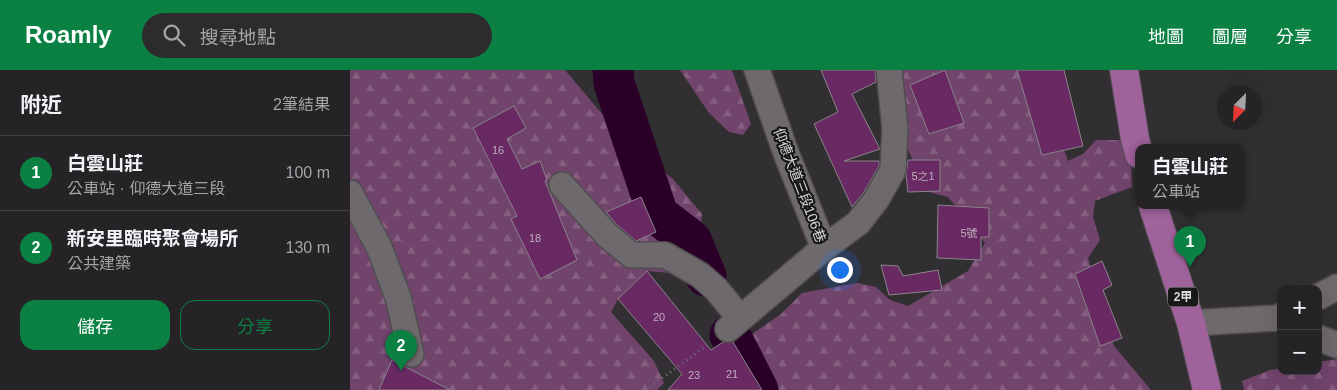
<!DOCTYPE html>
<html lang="zh-TW">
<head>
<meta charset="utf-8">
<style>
	body { margin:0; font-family:Helvetica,"Noto Sans TC",sans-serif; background:#2e2b2e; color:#f1f3f6 }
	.controls { position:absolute; right:15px; bottom:15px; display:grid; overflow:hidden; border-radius:10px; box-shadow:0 5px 20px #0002 }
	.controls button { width:45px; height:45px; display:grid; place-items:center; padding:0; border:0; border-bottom:1px solid #424043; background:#262326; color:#f1f3f6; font:25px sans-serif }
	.compass { position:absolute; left:867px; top:15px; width:45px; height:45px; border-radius:50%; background:#262326; box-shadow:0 5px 20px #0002; rotate:204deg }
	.you { position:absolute; left:489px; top:199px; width:18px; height:18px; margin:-12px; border:4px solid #fff; border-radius:50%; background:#1a73e8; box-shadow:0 0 0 8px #1a73e833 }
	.badge { display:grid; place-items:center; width:32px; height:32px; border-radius:50%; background:#0b8043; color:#fff; font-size:16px; font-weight:700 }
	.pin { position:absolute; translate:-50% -41px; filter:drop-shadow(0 1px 2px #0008) }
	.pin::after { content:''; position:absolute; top:26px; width:18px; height:15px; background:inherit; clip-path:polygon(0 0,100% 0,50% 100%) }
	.popup { position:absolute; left:785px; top:74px; width:110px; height:65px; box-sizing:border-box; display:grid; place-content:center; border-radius:10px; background:#262326; filter:drop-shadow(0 1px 4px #0005); font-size:16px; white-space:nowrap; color:#a4a4a7 }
	.popup b { font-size:19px; color:#f1f3f6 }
	.popup::after { content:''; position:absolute; left:50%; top:100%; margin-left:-10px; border:10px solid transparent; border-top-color:#262326 }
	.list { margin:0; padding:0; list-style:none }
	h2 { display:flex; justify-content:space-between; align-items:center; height:65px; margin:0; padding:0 20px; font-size:21px }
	h2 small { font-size:16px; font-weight:400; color:#a4a4a7 }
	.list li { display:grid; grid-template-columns:32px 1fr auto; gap:15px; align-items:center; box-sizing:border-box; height:75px; padding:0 20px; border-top:1px solid #424043 }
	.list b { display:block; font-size:19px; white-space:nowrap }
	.list p { margin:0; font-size:16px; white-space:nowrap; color:#a4a4a7 }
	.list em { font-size:16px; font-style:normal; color:#a4a4a7 }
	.actions { display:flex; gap:10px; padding:15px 20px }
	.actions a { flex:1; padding:11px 0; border:1px solid #0b8043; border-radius:15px; text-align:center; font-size:18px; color:#0b8043 }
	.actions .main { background:#0b8043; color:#fff }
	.icon { flex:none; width:28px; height:28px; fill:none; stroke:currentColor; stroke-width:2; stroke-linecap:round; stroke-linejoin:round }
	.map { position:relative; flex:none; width:987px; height:320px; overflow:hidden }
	header { display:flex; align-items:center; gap:30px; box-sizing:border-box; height:70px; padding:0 25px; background:#0b8043; color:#fff }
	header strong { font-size:24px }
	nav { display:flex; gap:28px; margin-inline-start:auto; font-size:18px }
	.search { width:350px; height:45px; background:#2e2b2e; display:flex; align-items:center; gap:12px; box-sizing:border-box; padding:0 18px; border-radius:28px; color:#a4a4a7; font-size:19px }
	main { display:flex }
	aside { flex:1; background:#262326 }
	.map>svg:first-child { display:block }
	.forest { fill:url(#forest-firs) }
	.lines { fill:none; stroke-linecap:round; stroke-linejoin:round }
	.river { stroke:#2b0028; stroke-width:41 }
	.building { fill:#692a63; stroke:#898589 }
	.minor-casing { stroke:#504d50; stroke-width:28 }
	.major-casing { stroke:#504d50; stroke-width:30 }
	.path { stroke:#737073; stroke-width:3; stroke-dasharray:1 4; stroke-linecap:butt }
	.minor { stroke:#6d696d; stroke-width:25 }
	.major { stroke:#9f629a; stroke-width:28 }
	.labels { text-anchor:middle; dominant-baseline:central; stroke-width:4.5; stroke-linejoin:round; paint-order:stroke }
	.number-label { font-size:11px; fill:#beadbd }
	.shield { fill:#191819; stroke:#a19fa1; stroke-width:1 }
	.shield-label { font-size:12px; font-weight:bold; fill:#dbd9db }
	.street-label { font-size:14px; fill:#dbd9db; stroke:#191819 }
</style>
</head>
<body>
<header>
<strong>Roamly</strong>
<div class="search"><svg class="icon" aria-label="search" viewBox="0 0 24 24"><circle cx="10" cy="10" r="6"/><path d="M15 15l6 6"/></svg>搜尋地點</div>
<nav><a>地圖</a><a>圖層</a><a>分享</a></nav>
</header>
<main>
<aside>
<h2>附近<small>2筆結果</small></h2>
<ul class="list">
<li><span class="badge">1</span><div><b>白雲山莊</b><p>公車站 · 仰德大道三段</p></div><em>100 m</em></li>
<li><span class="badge">2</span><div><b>新安里臨時聚會場所</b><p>公共建築</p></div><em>130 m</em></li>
</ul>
<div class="actions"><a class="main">儲存</a><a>分享</a></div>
</aside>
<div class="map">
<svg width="987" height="320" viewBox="0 0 987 320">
	<defs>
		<pattern id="forest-firs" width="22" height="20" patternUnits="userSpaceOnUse" patternTransform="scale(1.25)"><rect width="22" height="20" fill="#71446c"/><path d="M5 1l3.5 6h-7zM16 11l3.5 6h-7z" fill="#855e80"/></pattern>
	</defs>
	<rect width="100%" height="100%" fill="#322f32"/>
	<g class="forest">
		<path d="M0 0H215L274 70 323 109 352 144 347 188 321 203 297 201 268 229 261 242 304 291 314 313 307 320H0Z"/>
		<path d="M330 0H382L401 54 393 65 379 62 359 43Z"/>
		<path d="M549 0H687L718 91 733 84 746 70H773L781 88 782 117 745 131 743 147 750 170 738 188 764 276 801 320H396L393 307 399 266 431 244 452 223 507 213 526 217 540 230 558 236 618 201 635 173 598 127 575 121 554 69Z"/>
		<path d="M987 289V320H894L892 311 920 300 931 298V301H968V292Z"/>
	</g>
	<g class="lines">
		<g class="river">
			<path d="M263 0 264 13 308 145 341 170 356 206"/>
			<path d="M380 265 408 320"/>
		</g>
	</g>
	<g class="building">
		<path d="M471 0H525L526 12 502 24 530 79 494 91H529V96L514 122 502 137 464 54 488 42Z"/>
		<path d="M595 0 614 53 579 64 560 15Z"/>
		<path d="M667 0H714L733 76 692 85Z"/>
		<path d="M164 36 176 58 157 69 172 99 190 91 197 110 195 111 227 190 190 209 161 149 167 146 123 58Z"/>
		<path d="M558 90H590V121L558 122 556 105Z"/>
		<path d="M291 127 306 162 286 171 267 155 256 142Z"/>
		<path d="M588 135 639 138V167H631V190L587 188Z"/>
		<path d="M752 191 762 215 753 220 772 268 750 276 725 204Z"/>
		<path d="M531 195 548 196 553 206 588 200 592 220 539 225Z"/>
		<path d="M297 201 361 280 373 272H383L412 320H318L332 304 268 229Z"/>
		<path d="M42 290 100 320H29Z"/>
	</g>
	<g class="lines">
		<defs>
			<g id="minor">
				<path d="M407 0 436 83 474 178"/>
				<path d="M212 115 257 165 281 185H315L350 205 366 219 390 248"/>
				<path d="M0 123 29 177 48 227 61 284"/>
				<path d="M968 227 987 217"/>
				<path d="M841 253 927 248 931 246"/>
				<path d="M378 259 474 178 508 153 526 130 543 100 545 58 539 0"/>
				<path d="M968 268 987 275"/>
			</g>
			<g id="major">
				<path d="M774 0 785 69 789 84"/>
				<path d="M803 136 841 253 857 320"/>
			</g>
		</defs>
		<use href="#minor" class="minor-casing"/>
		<use href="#major" class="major-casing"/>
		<path class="path" d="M296 320 360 273"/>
		<use href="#minor" class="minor"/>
		<use href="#major" class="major"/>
	</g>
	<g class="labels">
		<g class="number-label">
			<text x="148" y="80">16</text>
			<text x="573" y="106">5之1</text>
			<text x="619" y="163">5號</text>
			<text x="185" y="168">18</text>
			<text x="309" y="247">20</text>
			<text x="382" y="304">21</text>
			<text x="344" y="305">23</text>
		</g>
		<rect class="shield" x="818" y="217.5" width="30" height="19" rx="4"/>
		<g class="shield-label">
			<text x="833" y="227">2甲</text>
		</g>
		<g class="street-label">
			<text transform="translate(450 115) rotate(69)">仰德大道三段106巷</text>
		</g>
	</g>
</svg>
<div class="controls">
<button>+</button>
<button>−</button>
</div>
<svg class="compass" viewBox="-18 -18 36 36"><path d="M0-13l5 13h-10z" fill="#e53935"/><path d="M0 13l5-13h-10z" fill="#a4a4a7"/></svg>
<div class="you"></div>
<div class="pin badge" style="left:840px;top:197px">1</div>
<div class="popup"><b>白雲山莊</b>公車站</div>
<div class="pin badge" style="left:51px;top:301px">2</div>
</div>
</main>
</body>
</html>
